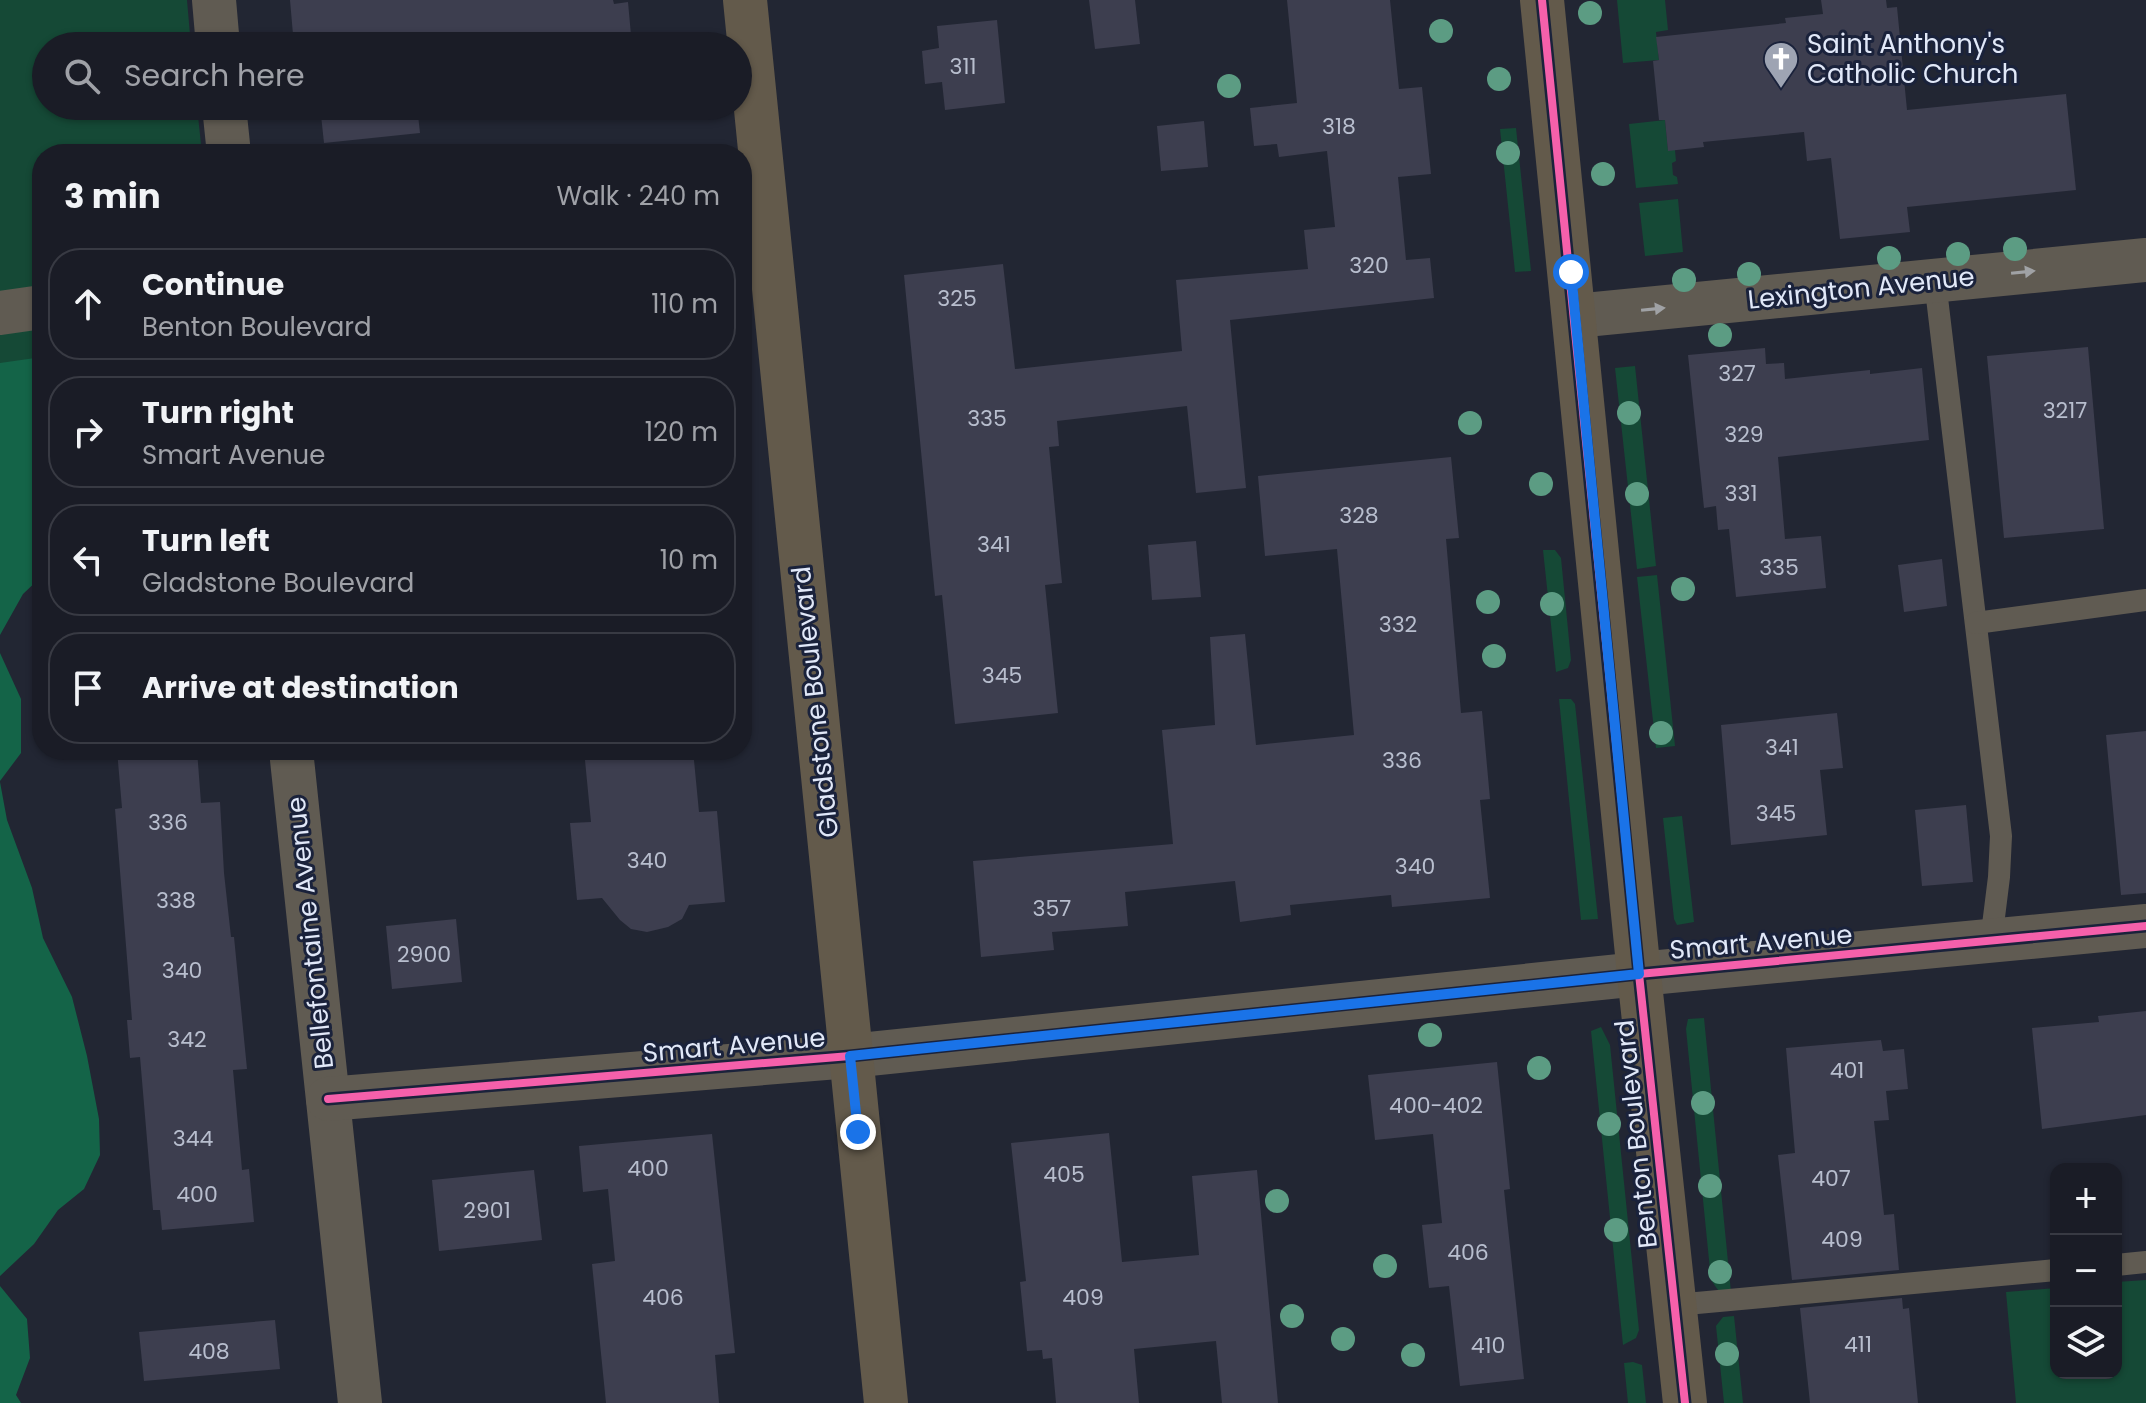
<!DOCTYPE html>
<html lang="en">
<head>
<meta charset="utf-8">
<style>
	body { margin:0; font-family:Poppins,sans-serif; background:#23252e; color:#f1f3f6 }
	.controls { position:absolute; right:24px; bottom:24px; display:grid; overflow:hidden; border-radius:16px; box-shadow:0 2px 6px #0004 }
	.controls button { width:72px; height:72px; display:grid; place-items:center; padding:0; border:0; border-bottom:2px solid #383a43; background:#1a1c26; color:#f1f3f6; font:40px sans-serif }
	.stop { position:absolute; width:24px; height:24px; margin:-18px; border:6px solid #1a73e8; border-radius:50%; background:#fff }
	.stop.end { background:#1a73e8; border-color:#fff; box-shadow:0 2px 8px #0008 }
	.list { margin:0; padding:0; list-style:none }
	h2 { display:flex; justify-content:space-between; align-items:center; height:104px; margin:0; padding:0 32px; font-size:34px }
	h2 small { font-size:26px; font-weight:400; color:#9fa1a7 }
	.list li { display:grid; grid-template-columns:52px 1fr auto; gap:24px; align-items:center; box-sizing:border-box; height:112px; margin:0 16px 16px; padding:0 16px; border:2px solid #383a43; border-radius:32px }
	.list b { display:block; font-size:30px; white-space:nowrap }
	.list p { margin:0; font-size:26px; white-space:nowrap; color:#9fa1a7 }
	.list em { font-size:26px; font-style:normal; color:#9fa1a7 }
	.icon { flex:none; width:44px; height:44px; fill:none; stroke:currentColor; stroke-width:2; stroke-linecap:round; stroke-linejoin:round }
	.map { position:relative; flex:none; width:2146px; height:1403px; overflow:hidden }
	.search { position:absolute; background:#1a1c26; box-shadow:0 2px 6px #0004; left:32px; top:32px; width:720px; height:88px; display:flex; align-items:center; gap:20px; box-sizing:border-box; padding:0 28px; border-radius:44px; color:#9fa1a7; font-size:30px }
	.panel { position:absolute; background:#1a1c26; box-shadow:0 2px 6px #0004; left:32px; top:144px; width:720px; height:616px; border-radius:32px }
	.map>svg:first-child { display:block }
	.green { fill:#154936 }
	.forest { fill:#146448 }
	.building { fill:#3d3e4f }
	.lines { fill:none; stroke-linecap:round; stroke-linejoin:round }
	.lane { stroke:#605b52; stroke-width:22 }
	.street { stroke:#605b52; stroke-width:44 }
	.secondary { stroke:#635a4b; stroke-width:44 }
	.cycleway-casing { stroke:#1a223b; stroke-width:13 }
	.cycleway { stroke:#f560ab; stroke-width:8 }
	.tree { fill:#5c9c83 }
	.oneway { fill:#a0a2a5 }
	.route { stroke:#1a73e8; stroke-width:10 }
	.labels { text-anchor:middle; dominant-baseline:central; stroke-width:6; stroke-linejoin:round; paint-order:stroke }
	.number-label { font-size:22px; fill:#b8bece }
	.poi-label { font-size:26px; fill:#e1e8f8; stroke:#1a223b; text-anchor:start }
	.street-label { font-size:26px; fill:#e1e8f8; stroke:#1a223b }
</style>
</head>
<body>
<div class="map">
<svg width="2146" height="1403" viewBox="0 0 2146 1403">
	<rect width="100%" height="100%" fill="#222633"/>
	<g class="green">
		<path d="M0 0H187L191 46H46V106H197L202 154H42V558L0 562Z"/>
		<path d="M1617 0H1665L1668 30 1656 32 1659 60 1623 63Z"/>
		<path d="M1665 120 1668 150H1675L1676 161 1672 163 1673 175 1677 177 1678 184 1636 188 1629 124Z"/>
		<path d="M1516 128 1531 271 1515 272 1500 129Z"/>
		<path d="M1678 199 1683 252 1645 256 1639 203Z"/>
		<path d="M1635 366 1656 566 1637 569 1615 368Z"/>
		<path d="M1543 550H1555L1561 558 1571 660 1568 668 1556 672Z"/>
		<path d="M1657 575 1675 746 1656 748 1637 577Z"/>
		<path d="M1559 699H1571L1575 704 1598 919 1581 920Z"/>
		<path d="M1682 816 1694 922 1677 925 1674 919 1663 818Z"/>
		<path d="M1704 1018 1731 1292 1718 1290 1711 1280 1686 1029 1688 1019Z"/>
		<path d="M1601 1027 1610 1045 1639 1330 1636 1338 1623 1345 1591 1031Z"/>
		<path d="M2146 1280V1403H2016L2006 1292 2056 1288V1373H2116V1282Z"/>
		<path d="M1734 1316 1743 1403H1724L1716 1326 1723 1317Z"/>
		<path d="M1633 1362 1642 1365 1646 1403H1628L1624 1363Z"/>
	</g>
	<g class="forest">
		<path d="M42 357V576L23 594 0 635V363Z"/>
		<path d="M0 653 21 699V753L0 781Z"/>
		<path d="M0 782 7 820 32 888 43 938 72 997 87 1056 99 1119 100 1155 84 1189 58 1210 34 1244 0 1276Z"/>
		<path d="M0 1286 27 1319 30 1358 16 1395 21 1403H0Z"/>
	</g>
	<g class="building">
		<path d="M290 0H613L614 4 628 2 631 35 516 46H492L491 38 411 46H294Z"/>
		<path d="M1089 0H1135L1140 44 1095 49Z"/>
		<path d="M1287 0H1390L1399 89 1422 87 1431 174 1398 177 1406 260 1430 258 1434 298 1230 320 1246 488 1196 493 1187 406 1057 421 1059 446 1049 447 1062 583 1045 585 1058 713 955 724 942 595 935 596 904 275 1003 264 1015 369 1182 351 1176 280 1308 269 1304 230 1335 227 1327 151 1279 157 1277 144 1254 146 1250 108 1297 103Z"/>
		<path d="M1821 0H1886L1887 8 1897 7 1907 110 2066 94 2076 190 1907 207 1910 232 1840 239 1831 158 1807 161 1804 132 1703 142 1704 147 1668 151 1665 120H1659L1653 61 1659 60 1656 37 1786 23 1785 18 1823 14Z"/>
		<path d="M997 20 1005 103 945 110 942 82 925 84 922 51 939 48 937 26Z"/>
		<path d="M320 106H417L420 133 324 143Z"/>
		<path d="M1204 121 1208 167 1161 171 1157 126Z"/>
		<path d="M2088 347 2104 529 2004 538 1987 356Z"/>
		<path d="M1765 348 1766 364 1784 363 1785 379 1870 370V374L1922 368 1929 440 1778 457 1785 539 1821 536 1826 588 1736 597 1729 529 1718 530 1716 506 1704 508 1688 355Z"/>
		<path d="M1451 457 1459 538 1446 539 1461 713 1482 711 1490 799 1480 800 1490 898 1392 907 1391 895 1290 905 1291 915 1240 922 1235 881 1125 892 1128 926 1052 932 1054 950 981 957 973 861 1173 844 1162 730 1215 725 1210 637 1245 634 1256 745 1354 735 1337 549 1265 556 1258 476Z"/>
		<path d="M1196 541 1201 597 1152 600 1148 545Z"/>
		<path d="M1942 559 1947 606 1904 612 1898 565Z"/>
		<path d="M1837 713 1843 768 1820 770 1827 835 1731 845 1721 725Z"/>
		<path d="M2146 731V893L2121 895 2106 735Z"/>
		<path d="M117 750H197L201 803 220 802 224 873 231 937H234L247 1069 233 1070 242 1170 249 1169 254 1222 162 1230 160 1210H153L140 1057 130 1058 127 1020H132L115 809 122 808Z"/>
		<path d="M584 750H693L699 812 717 811 725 902 689 905 682 919 668 927 647 932 631 929 620 920 602 898 577 900 570 823 591 822Z"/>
		<path d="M1966 805 1973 882 1922 886 1915 810Z"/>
		<path d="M456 919 462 982 392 989 386 926Z"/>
		<path d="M2146 1011V1115L2042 1129 2032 1028 2099 1022 2098 1016Z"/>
		<path d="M1881 1040 1883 1051 1904 1049 1908 1089 1886 1091 1889 1120 1874 1121 1884 1215 1894 1214 1899 1270 1792 1280 1778 1155 1795 1153 1786 1048Z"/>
		<path d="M1497 1062 1510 1189 1504 1190 1524 1379 1460 1386 1449 1286 1429 1288 1422 1225 1442 1223 1433 1134 1375 1140 1368 1075Z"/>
		<path d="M1109 1133 1122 1262 1199 1255 1192 1176 1257 1170 1278 1403H1222L1216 1341 1134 1349 1139 1403H1056L1052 1358 1043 1359 1042 1350 1027 1351 1020 1282 1026 1281 1011 1143Z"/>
		<path d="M712 1134 735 1353 715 1355 719 1403H606L592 1264 615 1261 608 1189 583 1192 579 1146Z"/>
		<path d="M534 1170 542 1240 439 1251 432 1180Z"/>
		<path d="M1902 1298 1903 1309 1909 1308 1918 1403H1810L1800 1308Z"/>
		<path d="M275 1320 280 1369 144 1381 139 1332Z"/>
	</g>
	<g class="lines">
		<g class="lane">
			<path d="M1935 281 2001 836 1999 877 1991 941"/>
			<path d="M1976 623 2146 600"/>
			<path d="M2116 1265 2146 1262"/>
			<path d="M1675 1305 2056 1270"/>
		</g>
		<g class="street">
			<path d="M214 0 218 46"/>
			<path d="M224 106 229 154"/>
			<path d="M0 313 42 307"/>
			<path d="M1575 316 2146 260"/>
			<path d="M291 750 360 1403"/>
			<path d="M328 1099 850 1056 1639 974 2146 926"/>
		</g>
		<g class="secondary">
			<path d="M745 0 886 1403"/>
			<path d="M1542 0 1639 974 1685 1403"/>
		</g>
		<defs>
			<g id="cycleway">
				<path d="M1542 0 1639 974 1685 1403"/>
				<path d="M328 1099 850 1056 1639 974 2146 926"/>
			</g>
		</defs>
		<use href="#cycleway" class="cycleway-casing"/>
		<use href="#cycleway" class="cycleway"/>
	</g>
	<g class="tree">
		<circle cx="1590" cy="13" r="12"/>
		<circle cx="1441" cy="31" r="12"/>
		<circle cx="1499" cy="79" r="12"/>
		<circle cx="1229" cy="86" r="12"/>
		<circle cx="1508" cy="153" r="12"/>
		<circle cx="1603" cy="174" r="12"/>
		<circle cx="2015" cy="249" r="12"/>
		<circle cx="1958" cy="254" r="12"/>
		<circle cx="1889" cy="258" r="12"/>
		<circle cx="1749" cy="274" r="12"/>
		<circle cx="1684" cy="280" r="12"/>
		<circle cx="1720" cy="335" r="12"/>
		<circle cx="1629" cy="413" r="12"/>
		<circle cx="1470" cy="423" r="12"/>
		<circle cx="1541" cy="484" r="12"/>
		<circle cx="1637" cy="494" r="12"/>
		<circle cx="1683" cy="589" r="12"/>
		<circle cx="1488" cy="602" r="12"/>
		<circle cx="1552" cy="604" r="12"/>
		<circle cx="1494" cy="656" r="12"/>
		<circle cx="1661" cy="733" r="12"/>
		<circle cx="1430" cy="1035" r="12"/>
		<circle cx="1539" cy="1068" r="12"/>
		<circle cx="1703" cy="1103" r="12"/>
		<circle cx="1609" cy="1124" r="12"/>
		<circle cx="1710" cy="1186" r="12"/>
		<circle cx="1277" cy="1201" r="12"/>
		<circle cx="1616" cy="1230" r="12"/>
		<circle cx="1385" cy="1266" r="12"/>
		<circle cx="1720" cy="1272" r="12"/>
		<circle cx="1292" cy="1316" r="12"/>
		<circle cx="1343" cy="1339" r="12"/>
		<circle cx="1727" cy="1354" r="12"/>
		<circle cx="1413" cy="1355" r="12"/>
	</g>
	<defs><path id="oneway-solid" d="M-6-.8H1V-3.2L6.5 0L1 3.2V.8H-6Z" transform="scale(2)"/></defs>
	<g class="oneway">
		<use href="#oneway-solid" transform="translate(2023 272) rotate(-6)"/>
		<use href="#oneway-solid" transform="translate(1653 309) rotate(-6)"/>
	</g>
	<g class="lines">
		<path class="route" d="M858 1132 850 1056 1639 974 1571 272"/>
	</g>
	<defs>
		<symbol id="church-pin" viewBox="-11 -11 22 30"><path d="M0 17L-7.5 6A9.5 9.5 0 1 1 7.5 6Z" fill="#9ea4b3" stroke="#1a223b"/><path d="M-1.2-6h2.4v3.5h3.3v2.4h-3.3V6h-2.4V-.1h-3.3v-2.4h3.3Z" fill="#fff"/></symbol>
	</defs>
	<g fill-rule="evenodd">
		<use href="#church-pin" x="1761" y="39" width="40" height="54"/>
	</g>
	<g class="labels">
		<g class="number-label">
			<text x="963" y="66">311</text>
			<text x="1339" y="126">318</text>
			<text x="1369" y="265">320</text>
			<text x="957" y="298">325</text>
			<text x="1737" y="373">327</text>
			<text x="2065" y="410">3217</text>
			<text x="987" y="418">335</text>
			<text x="1744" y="434">329</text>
			<text x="1741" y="493">331</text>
			<text x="1359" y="515">328</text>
			<text x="994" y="544">341</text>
			<text x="1779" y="567">335</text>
			<text x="1398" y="624">332</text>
			<text x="1002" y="675">345</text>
			<text x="1782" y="747">341</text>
			<text x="1402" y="760">336</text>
			<text x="1776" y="813">345</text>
			<text x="168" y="822">336</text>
			<text x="647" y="860">340</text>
			<text x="1415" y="866">340</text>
			<text x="176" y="900">338</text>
			<text x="1052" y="908">357</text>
			<text x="424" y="954">2900</text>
			<text x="182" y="970">340</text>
			<text x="187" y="1039">342</text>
			<text x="1847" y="1070">401</text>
			<text x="1436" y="1105">400-402</text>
			<text x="193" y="1138">344</text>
			<text x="648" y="1168">400</text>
			<text x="1064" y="1174">405</text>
			<text x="1831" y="1178">407</text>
			<text x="197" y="1194">400</text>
			<text x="487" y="1210">2901</text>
			<text x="1842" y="1239">409</text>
			<text x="1468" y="1252">406</text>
			<text x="663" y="1297">406</text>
			<text x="1083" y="1297">409</text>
			<text x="1858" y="1344">411</text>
			<text x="1488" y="1345">410</text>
			<text x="209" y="1351">408</text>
		</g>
		<g class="poi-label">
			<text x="1807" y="44">Saint Anthony's<tspan x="1807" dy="30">Catholic Church</tspan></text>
		</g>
		<g class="street-label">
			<text transform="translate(1861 288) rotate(-6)">Lexington Avenue</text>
			<text transform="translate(815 702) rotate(-96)">Gladstone Boulevard</text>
			<text transform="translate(310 933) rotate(-96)">Bellefontaine Avenue</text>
			<text transform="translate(1761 942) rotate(-5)">Smart Avenue</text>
			<text transform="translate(734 1045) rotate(-5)">Smart Avenue</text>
			<text transform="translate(1636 1134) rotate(-96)">Benton Boulevard</text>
		</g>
	</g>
</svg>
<div class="controls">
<button>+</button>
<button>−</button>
<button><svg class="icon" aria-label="layers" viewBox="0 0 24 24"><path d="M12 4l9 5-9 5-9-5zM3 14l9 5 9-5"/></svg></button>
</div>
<div class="stop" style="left:1571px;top:272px"></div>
<div class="stop end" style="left:858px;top:1132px"></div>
<div class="search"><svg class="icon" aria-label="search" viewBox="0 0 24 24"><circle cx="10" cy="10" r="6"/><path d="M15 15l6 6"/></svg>Search here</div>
<section class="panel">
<h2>3 min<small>Walk · 240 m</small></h2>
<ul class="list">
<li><svg class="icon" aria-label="ahead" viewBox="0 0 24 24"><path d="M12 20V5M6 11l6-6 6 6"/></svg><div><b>Continue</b><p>Benton Boulevard</p></div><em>110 m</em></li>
<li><svg class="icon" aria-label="right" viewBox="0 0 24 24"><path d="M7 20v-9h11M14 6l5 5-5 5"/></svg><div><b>Turn right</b><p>Smart Avenue</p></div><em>120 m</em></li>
<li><svg class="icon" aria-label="left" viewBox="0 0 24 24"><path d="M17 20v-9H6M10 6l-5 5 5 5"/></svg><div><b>Turn left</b><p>Gladstone Boulevard</p></div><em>10 m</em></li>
<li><svg class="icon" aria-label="arrive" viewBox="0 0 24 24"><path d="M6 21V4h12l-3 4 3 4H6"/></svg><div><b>Arrive at destination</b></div></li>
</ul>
</section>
</div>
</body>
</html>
